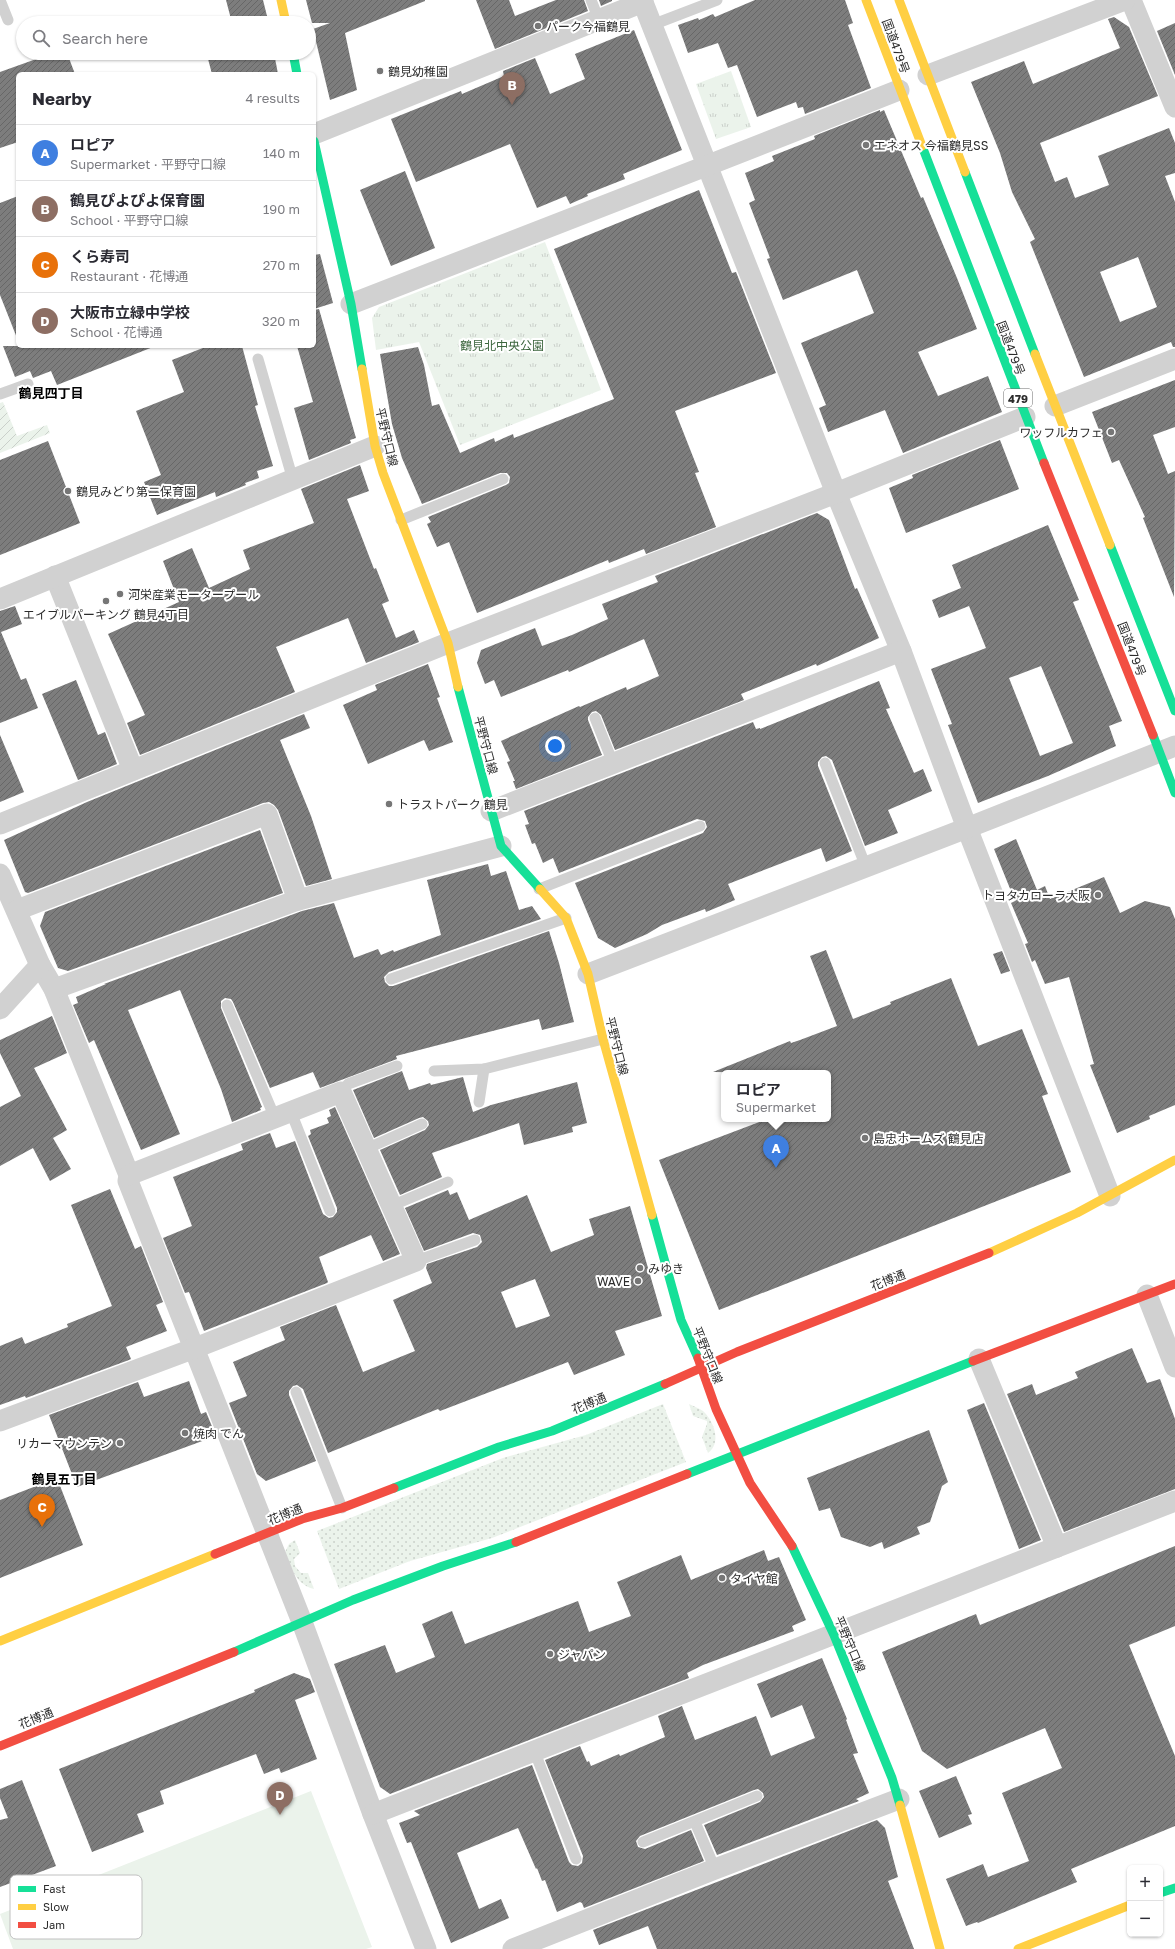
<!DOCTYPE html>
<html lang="en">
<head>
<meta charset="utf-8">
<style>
	body { margin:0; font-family:"Golos Text","Noto Sans JP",sans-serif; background:#f7f7f7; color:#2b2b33 }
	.controls { position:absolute; right:12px; bottom:12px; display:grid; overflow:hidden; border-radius:6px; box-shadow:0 1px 3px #0004 }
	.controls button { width:36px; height:36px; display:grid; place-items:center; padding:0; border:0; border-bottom:1px solid #e1e1e2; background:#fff; color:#2b2b33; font:20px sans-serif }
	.you { position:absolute; left:555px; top:746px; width:14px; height:14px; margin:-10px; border:3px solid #fff; border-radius:50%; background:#1a73e8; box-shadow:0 0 0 6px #1a73e833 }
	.badge { display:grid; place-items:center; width:26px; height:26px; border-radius:50%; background:#767676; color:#fff; font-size:13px; font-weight:700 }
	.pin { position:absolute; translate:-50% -33px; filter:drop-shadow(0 1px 2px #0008) }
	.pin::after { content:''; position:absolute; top:21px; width:14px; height:12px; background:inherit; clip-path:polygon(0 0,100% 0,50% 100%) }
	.popup { position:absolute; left:721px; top:1070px; width:110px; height:52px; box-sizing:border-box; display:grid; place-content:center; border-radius:6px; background:#fff; filter:drop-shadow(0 1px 3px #0005); font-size:13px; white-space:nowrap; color:#7c7c81 }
	.popup b { font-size:15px; color:#2b2b33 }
	.popup::after { content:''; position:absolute; left:50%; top:100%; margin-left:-8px; border:8px solid transparent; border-top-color:#fff }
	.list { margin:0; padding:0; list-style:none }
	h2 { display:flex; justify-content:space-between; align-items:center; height:52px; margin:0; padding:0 16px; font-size:17px }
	h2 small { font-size:13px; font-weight:400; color:#7c7c81 }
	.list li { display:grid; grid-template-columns:26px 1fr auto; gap:12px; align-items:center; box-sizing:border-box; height:56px; padding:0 16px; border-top:1px solid #e1e1e2 }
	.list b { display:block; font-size:15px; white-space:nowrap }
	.list p { margin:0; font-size:13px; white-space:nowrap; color:#7c7c81 }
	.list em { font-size:13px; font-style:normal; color:#7c7c81 }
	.icon { flex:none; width:22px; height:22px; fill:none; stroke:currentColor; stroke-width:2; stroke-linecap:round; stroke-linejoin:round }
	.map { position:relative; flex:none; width:1175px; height:1949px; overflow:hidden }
	.search { position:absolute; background:#fff; box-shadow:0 1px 3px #0004; left:16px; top:16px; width:300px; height:44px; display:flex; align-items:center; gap:10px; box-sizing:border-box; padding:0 14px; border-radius:22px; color:#7c7c81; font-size:15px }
	.panel { position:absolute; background:#fff; box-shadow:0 1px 3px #0004; left:16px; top:72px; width:300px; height:276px; border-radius:6px }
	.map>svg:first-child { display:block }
	.grass { fill:url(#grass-dots) }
	.park { fill:url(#park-tufts) }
	.garden { fill:url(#garden-furrows) }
	.pitch { fill:#ebf3eb }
	.building { fill:url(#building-hatch); fill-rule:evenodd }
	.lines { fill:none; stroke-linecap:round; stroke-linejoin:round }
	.lane { stroke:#d1d1d1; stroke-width:11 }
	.street { stroke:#d1d1d1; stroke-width:21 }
	.fast { stroke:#16e098; stroke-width:9 }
	.slow { stroke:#ffcf43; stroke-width:9 }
	.jam { stroke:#f24e42; stroke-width:9 }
	.poi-dot { fill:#767676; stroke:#fff; stroke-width:1.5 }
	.labels { text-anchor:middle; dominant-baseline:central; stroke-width:4; stroke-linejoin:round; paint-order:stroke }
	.shield { fill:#fff; stroke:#6b6b6b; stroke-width:1 }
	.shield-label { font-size:11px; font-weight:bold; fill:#2c2c2c }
	.poi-label { font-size:12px; fill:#2c2c2c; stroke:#fff; text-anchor:start }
	.street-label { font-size:12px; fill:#2c2c2c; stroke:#fff }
	.park-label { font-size:12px; fill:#3c663d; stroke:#fff }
	.neighbourhood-label { font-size:13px; font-weight:bold; fill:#000; stroke:#fff }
	.key { fill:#fff; stroke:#c0c0c0; stroke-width:1 }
	.key-label { font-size:11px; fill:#2c2c2c }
</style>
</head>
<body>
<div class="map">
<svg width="1175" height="1949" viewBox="0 0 1175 1949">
	<defs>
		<pattern id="grass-dots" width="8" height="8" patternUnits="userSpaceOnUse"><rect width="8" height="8" fill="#ebf3eb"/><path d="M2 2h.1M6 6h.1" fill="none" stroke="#cad0ca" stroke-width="1.8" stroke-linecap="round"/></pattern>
		<pattern id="park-tufts" width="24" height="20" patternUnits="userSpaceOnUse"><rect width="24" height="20" fill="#ebf3eb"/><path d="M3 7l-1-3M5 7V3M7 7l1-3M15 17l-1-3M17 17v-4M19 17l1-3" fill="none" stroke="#cad0ca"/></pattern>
		<pattern id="garden-furrows" width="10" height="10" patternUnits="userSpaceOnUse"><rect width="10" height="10" fill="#ebf3eb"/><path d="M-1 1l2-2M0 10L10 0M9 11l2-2" fill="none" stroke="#cad0ca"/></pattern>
		<pattern id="building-hatch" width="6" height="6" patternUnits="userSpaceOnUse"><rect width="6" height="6" fill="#7d7d7d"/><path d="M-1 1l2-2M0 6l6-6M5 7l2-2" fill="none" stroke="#676767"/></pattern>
	</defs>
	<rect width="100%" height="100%" fill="#fff"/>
	<g class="grass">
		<path d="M663 1404 686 1462 492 1538 410 1561 339 1589 317 1531 503 1458 586 1435Z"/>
		<path d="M689 1404C693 1406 699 1408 703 1411 714 1421 722 1443 708 1453L702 1437 707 1424V1421L693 1416Z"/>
		<path d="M295 1540 300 1553 294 1559 295 1566 301 1573H308L314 1589C295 1584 292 1568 285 1552L289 1544Z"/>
	</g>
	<g class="park">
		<path d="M731 71 751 127 716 139 696 84Z"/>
		<path d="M545 242 601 390 460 445 419 342 376 350 372 318 379 307Z"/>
	</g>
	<path class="garden" d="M3 402 17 436 47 425 50 433 0 453V403Z"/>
	<path class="pitch" d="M311 1791 372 1947 366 1949H13L0 1914Z"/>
	<g class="building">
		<path d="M226 0H263L267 16 265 17 267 23H232Z"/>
		<path d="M306 0H425V1L345 33 357 90 330 100 313 29 330 23H312Z"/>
		<path d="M476 0H509L515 16 556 0H584L588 11 495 49Z"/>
		<path d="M599 0H612V1L601 6Z"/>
		<path d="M755 0H845L853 23 848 25 871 88 805 114 803 107 798 108 796 102 757 117 737 65 728 68 718 43 688 53 678 25 698 18 699 20 713 14 715 17Z"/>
		<path d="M1114 17 1129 27 1158 96 1040 143 1055 182 1067 177 1075 198 1109 185 1098 156 1169 128 1175 143V173L1165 176 1175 202V347H1173L1171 342 1084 377 1030 242 1035 239 1012 192 1000 153 971 82 1024 61 1033 84 1120 48 1108 19ZM1138 257 1157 307 1120 322 1100 272Z"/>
		<path d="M1175 23V75L1157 31Z"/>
		<path d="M634 30 682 150 623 174 625 179 587 194 588 196 570 204 566 196 537 208 510 144 416 182 391 119 461 91 462 94 504 76 503 71 535 58 550 94 585 79 575 54Z"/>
		<path d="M53 53H67L75 74H18V142L0 148V72Z"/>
		<path d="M228 53H274L278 74H212L208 59Z"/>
		<path d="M880 110V112L884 110 921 198 923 197 957 278 977 329 918 352 938 396 988 376 1002 412 903 453 885 410 828 432 819 408 826 405 801 343 874 313 857 270 783 300 767 259 770 258 749 203 755 200 745 173 774 161 772 156 815 139 814 136Z"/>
		<path d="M405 171 435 248 391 266 360 190Z"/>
		<path d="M699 190 732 273 736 272 776 373 675 411 699 472 695 473 716 527 646 554 644 549 609 563 608 560 477 613 449 542 437 547 427 524 431 522 428 517 506 485 509 483 510 477 507 473H500L422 504 402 458 392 424 380 354 418 347 424 365 432 406 439 404 460 453 494 438 495 442 513 434 514 438 614 399 554 249Z"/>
		<path d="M18 196V338H17L0 295V203Z"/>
		<path d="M320 254 333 303 314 309V255Z"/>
		<path d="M319 309 356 438 350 440 351 443 309 460 294 408 313 402 297 346H314V310Z"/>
		<path d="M3 346H153V347L57 385 51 371 33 378 30 371 15 377Z"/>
		<path d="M208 346H242L258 405 255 406 273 466 257 471 259 478 245 483 246 485 216 497 215 492 157 515 144 482 161 475 136 411 184 392 172 360Z"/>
		<path d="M1175 380V427L1153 435 1168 474 1175 471 1174 597 1143 518 1145 517 1119 460 1112 463 1092 412Z"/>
		<path d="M1000 440 1019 489 906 533 889 488 913 478 912 475Z"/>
		<path d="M48 441 80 523 0 555V460Z"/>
		<path d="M360 465 369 491 347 499 374 569 376 568 389 601 382 604 396 638 414 630 419 642 366 663 348 618 276 647 295 692 140 755 127 723 145 715 108 634 179 602 163 561 192 548 209 588 250 569 243 550 314 523 301 489Z"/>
		<path d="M817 513 829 520 855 589 857 588 879 638 817 666 816 664 741 694 744 700 615 750 601 715 596 711 592 712 588 717V720L602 755 516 789 513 781H515L507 762 510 761 501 741 579 706 580 707 626 687 627 690 659 676 644 639 569 672 568 670 501 697 494 680 485 684 477 663 481 650 535 628 542 646 572 635 608 619 602 604 658 582 655 576Z"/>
		<path d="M1048 525 1079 600 1073 602 1122 721 1109 726 1116 746 1048 776 978 803 948 725 952 724 931 669 986 648 969 606 939 618 932 600 961 588 952 565ZM1041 666 1073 743 1040 756 1009 678Z"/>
		<path d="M15 606 22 624 1 632 21 680 26 678 38 708 0 723V611Z"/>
		<path d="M428 664 440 697 437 698 453 742 429 751 424 740 368 764 343 705 377 690 375 685Z"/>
		<path d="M76 680 98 735 105 732 117 764 78 780 42 694Z"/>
		<path d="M879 681 890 708 886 709 914 773 923 769 932 791 888 810 898 833 865 846 832 760 826 756 822 757 818 762V766L852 851 826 862 821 848 728 884 735 900 706 912 705 909 662 925 647 934 615 948 598 938 575 883 703 833 707 827 705 821 697 819 559 873 553 858 543 863 535 843 532 844 525 825 529 824 524 811 753 722 756 729 760 728V729Z"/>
		<path d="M304 714 310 728 280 740 311 816 332 879 306 886 278 810 274 805 269 802 263 803 28 893 25 892 4 840 87 802Z"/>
		<path d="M0 735 24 792 0 802Z"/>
		<path d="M260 830 283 893 68 971 58 968 40 926 45 912Z"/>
		<path d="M1016 839 1037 890 1045 886 1050 899 1104 877 1120 913 1145 901 1170 907 1175 919V1105L1149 1116 1150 1119 1117 1133 1090 1065 1094 1064 1069 977 1045 984 1035 960 1032 962 1025 944 1028 943 1011 903 1015 901 994 849Z"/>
		<path d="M488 864 491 876 506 871 519 910 532 906 541 919 389 972 384 977 385 982 389 986H393L549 931 559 963 574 1022 542 1030 539 1019 396 1056 397 1059 320 1088 313 1072 270 1088 233 1002 231 999 225 998 221 1001V1008L262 1107 260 1108 261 1110 232 1122 221 1089 180 990 128 1010 180 1134 141 1150 94 1040 89 1043 73 1005 78 1003 76 997 106 984H104L302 911 334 903 354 958 378 949 381 955 393 950 394 952 441 935 427 880Z"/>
		<path d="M826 950 853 1019 891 1004 890 1002 951 978 978 1046 1022 1029 1048 1094 1042 1096 1071 1172 719 1310 659 1160 767 1119H828V1073L713 1072 790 1041 791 1043 800 1040 837 1026 810 956Z"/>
		<path d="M1002 951 1010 971 1001 974 993 954Z"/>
		<path d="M52 1016 67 1053 34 1068 67 1130 53 1138 71 1169 50 1181 33 1148 0 1166V1107L21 1096 0 1053V1040Z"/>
		<path d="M402 1071 409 1090 430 1083 431 1085 463 1077 473 1112 491 1105 577 1082 587 1123 572 1127 573 1132 524 1145 519 1123 432 1153 442 1177 400 1195 380 1150 425 1130 429 1125 428 1121 423 1117 419 1118 374 1138 353 1090Z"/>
		<path d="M335 1107 400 1254 383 1261 371 1235 319 1257 328 1282 327 1283 204 1331 189 1292 185 1293 163 1238 192 1226 173 1177 243 1150 241 1144 270 1133 276 1148 295 1141 323 1214 329 1218 333 1217 337 1212V1208L308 1136 311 1134 310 1130 329 1123 327 1118 331 1116 329 1110Z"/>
		<path d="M110 1189 135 1249 141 1246 163 1302 156 1305 167 1331 126 1347 131 1359 129 1360 26 1398 25 1396 0 1405V1346L22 1337 25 1344 68 1327 67 1324 112 1306 71 1205Z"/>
		<path d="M448 1190 450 1195 457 1192 469 1220 527 1195 551 1252 594 1235 589 1219 630 1206 662 1316 615 1331 625 1355 574 1375 568 1362 440 1411 438 1409 328 1453 303 1389 297 1385 293 1386 289 1391V1395L316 1461 266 1481 257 1474 229 1403 247 1396 233 1362 285 1340 280 1327 336 1305 363 1372 415 1351 393 1300 432 1283 426 1268 427 1264 477 1247 482 1242 480 1235 473 1233 424 1251 405 1208ZM535 1279 550 1316 516 1328 501 1292Z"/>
		<path d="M1132 1348 1147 1383 1160 1379 1175 1419V1489L1064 1532 1007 1394 1032 1384 1036 1395 1078 1378 1075 1372Z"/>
		<path d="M189 1381 201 1414 206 1412 216 1436 77 1487 49 1415 138 1382 144 1397Z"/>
		<path d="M984 1403 1041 1540 1019 1549 967 1410Z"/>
		<path d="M929 1430 948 1482 942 1486 930 1522 917 1527 920 1534 884 1549 882 1542 870 1547 841 1537 830 1508 819 1511 807 1478Z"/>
		<path d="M57 1478 83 1545 0 1578V1500Z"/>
		<path d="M1175 1546V1626L1129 1645 1175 1756V1826L1071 1869 1077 1882 978 1923 977 1922 966 1926 946 1879 983 1864 988 1877 1029 1861 1002 1793 1062 1768 1045 1728 947 1769 922 1751 882 1652 976 1614 980 1625Z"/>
		<path d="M764 1550 768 1561 779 1557 806 1620 792 1626 794 1631 703 1665 687 1673 689 1678 390 1794 380 1787 334 1664 385 1645 396 1673 435 1657 422 1624 452 1611 465 1644 578 1601 589 1632 631 1616 617 1582 681 1555 691 1580Z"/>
		<path d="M822 1658 847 1719 846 1720 858 1753 853 1754 869 1793 856 1799 859 1801 717 1855 704 1825 760 1802 764 1797 763 1793 758 1789 754 1790 640 1836 636 1841 638 1847 645 1849 691 1830 704 1861 584 1908 582 1903 580 1902 557 1912 545 1880 542 1881 537 1868 536 1869 518 1828 457 1853 479 1909 501 1899 509 1918 451 1943 411 1842 407 1843 399 1823 420 1815 414 1811 532 1765 569 1862 572 1865 578 1866 582 1863 583 1856 545 1760 580 1746 587 1762 589 1761 591 1766 619 1754 620 1756 665 1737 658 1716 682 1706 695 1740 756 1716 771 1756 815 1738 802 1705 771 1718 757 1684Z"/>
		<path d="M294 1673 310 1679 315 1692 295 1700 317 1759 281 1773 279 1768 264 1774 256 1754 160 1791 164 1804 137 1814 144 1832 92 1852 59 1769 255 1692 254 1690Z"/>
		<path d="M956 1776 972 1814 968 1815 972 1824 939 1838 919 1791Z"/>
		<path d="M22 1780 56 1866 0 1887V1820L8 1818 0 1798V1789Z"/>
		<path d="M877 1820 885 1828 898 1877 888 1881 914 1949H657L648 1926 599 1945 593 1930Z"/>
	</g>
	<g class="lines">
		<g class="lane">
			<path d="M0 0 8 20"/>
			<path d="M591 0 599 20"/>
			<path d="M652 25 717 0"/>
			<path d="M258 359 293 480"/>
			<path d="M0 394 28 384"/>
			<path d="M401 520 503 479"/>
			<path d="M595 718 613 763"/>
			<path d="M825 763 866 867"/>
			<path d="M539 889 700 826"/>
			<path d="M391 979 566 918"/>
			<path d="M227 1005 275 1118"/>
			<path d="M434 1071 484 1069 603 1039"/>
			<path d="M341 1092 348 1084 397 1066"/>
			<path d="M479 1102 484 1069"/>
			<path d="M291 1112 330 1211"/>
			<path d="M366 1149 422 1124"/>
			<path d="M391 1206 448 1182"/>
			<path d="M416 1261 475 1240"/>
			<path d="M296 1392 342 1508"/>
			<path d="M534 1750 576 1859"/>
			<path d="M695 1822 715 1869"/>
			<path d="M643 1842 757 1796"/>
		</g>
		<g class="street">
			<path d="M642 0 836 493 901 651 967 828 1110 1196"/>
			<path d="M1131 0 1175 107"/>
			<path d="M928 75 1125 0"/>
			<path d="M314 134 643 2"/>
			<path d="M351 304 706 166 899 90"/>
			<path d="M1055 406 1175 359"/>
			<path d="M55 576 133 770"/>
			<path d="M0 599 375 446"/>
			<path d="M491 811 901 651"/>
			<path d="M0 824 448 643 836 493 1025 417"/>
			<path d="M0 874 40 965 54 989 129 1175 128 1181 302 1622 373 1814 426 1949"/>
			<path d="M17 910 267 814 298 900"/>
			<path d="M588 974 967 828 1175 746"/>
			<path d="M54 989 298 900 501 846"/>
			<path d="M0 1009 40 965"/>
			<path d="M1147 1295 1175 1367"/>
			<path d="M979 1359 1057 1547"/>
			<path d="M0 1421 195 1348 416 1261 341 1092 129 1175"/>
			<path d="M373 1814 1175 1501"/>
			<path d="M513 1949 715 1869 899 1799"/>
		</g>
		<g class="fast">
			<path d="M293 53 297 74"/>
			<path d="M314 141 351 304 362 369"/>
			<path d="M922 146 1044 463"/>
			<path d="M965 172 1035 354"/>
			<path d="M1110 545 1175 711"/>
			<path d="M458 687 501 846 540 889"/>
			<path d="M1153 735 1175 793"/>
			<path d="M652 1215 681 1320 698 1358"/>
			<path d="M687 1474 973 1361"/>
			<path d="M394 1488 499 1447 552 1431 665 1384"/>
			<path d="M792 1546 834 1635 892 1778 900 1805"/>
			<path d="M234 1652 353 1600 443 1566 516 1542"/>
			<path d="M1160 1893 1175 1888"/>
		</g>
		<g class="slow">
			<path d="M281 0 286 23"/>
			<path d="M866 0 922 146"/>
			<path d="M899 0 965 172"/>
			<path d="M1035 354 1110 545"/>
			<path d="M362 369 375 446 383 473 448 643 458 687"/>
			<path d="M540 889 566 918 588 974 603 1039 652 1215"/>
			<path d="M989 1253 1077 1213 1175 1160"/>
			<path d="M0 1641 215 1554"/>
			<path d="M900 1805 940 1949"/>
			<path d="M1018 1949 1130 1905"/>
		</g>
		<g class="jam">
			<path d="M1044 463 1153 735"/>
			<path d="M698 1358 716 1409 750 1483 792 1546"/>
			<path d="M973 1361 1175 1284"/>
			<path d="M665 1384 737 1352 989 1253"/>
			<path d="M516 1542 687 1474"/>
			<path d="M215 1554 302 1519 342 1508 394 1488"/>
			<path d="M0 1746 234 1652"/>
		</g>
	</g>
	<g class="poi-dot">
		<circle cx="538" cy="26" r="4"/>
		<circle cx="380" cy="71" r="4"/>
		<circle cx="866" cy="145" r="4"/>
		<circle cx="1111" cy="432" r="4"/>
		<circle cx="68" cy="491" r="4"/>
		<circle cx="120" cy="594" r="4"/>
		<circle cx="106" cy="601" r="4"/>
		<circle cx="389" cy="804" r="4"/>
		<circle cx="1098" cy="895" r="4"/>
		<circle cx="865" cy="1138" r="4"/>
		<circle cx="640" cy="1268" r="4"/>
		<circle cx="638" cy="1281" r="4"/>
		<circle cx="185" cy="1433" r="4"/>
		<circle cx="120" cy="1443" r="4"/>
		<circle cx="722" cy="1578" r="4"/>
		<circle cx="550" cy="1654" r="4"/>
	</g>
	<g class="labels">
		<rect class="shield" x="1004" y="389" width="28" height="18" rx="3"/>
		<g class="shield-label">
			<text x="1018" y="398">479</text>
		</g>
		<g class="poi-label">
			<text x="546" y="26">パーク今福鶴見</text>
			<text x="388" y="71">鶴見幼稚園</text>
			<text x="874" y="145">エネオス 今福鶴見SS</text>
			<text x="1103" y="432" text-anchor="end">ワッフルカフェ</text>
			<text x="76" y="491">鶴見みどり第二保育園</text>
			<text x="128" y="594">河栄産業モータープール</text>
			<text x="106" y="614" text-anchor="middle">エイブルパーキング 鶴見4丁目</text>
			<text x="397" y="804">トラストパーク 鶴見</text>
			<text x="1090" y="895" text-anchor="end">トヨタカローラ大阪</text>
			<text x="873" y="1138">島忠ホームズ 鶴見店</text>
			<text x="648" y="1268">みゆき</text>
			<text x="630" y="1281" text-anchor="end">WAVE</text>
			<text x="193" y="1433">焼肉 でん</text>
			<text x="112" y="1443" text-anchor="end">リカーマウンテン</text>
			<text x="730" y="1578">タイヤ館</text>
			<text x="558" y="1654">ジャパン</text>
		</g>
		<g class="street-label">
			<text transform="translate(896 46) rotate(70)">国道479号</text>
			<text transform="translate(1011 348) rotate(69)">国道479号</text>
			<text transform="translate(387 437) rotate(77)">平野守口線</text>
			<text transform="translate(1132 649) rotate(69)">国道479号</text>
			<text transform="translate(486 745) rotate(75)">平野守口線</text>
			<text transform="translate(617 1046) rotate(76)">平野守口線</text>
			<text transform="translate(888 1280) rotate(-21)">花博通</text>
			<text transform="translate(708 1355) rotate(68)">平野守口線</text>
			<text transform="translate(589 1403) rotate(-22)">花博通</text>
			<text transform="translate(285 1514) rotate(-22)">花博通</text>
			<text transform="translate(850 1644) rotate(67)">平野守口線</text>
			<text transform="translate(36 1718) rotate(-22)">花博通</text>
		</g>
		<g class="park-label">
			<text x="502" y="345">鶴見北中央公園</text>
		</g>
		<g class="neighbourhood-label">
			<text x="51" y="393">鶴見四丁目</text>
			<text x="64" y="1479">鶴見五丁目</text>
		</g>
	</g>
	<rect x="10" y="1875" width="132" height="64" rx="6" class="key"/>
	<rect x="18" y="1886" width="18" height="6" fill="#16e098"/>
	<rect x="18" y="1904" width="18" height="6" fill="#ffcf43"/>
	<rect x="18" y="1922" width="18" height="6" fill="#f24e42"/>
	<g class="key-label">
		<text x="43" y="1893">Fast</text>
		<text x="43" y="1911">Slow</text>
		<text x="43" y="1929">Jam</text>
	</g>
</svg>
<div class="controls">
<button>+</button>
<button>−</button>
</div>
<div class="you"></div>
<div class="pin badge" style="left:776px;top:1168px;background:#3f7fe0">A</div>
<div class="popup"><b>ロピア</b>Supermarket</div>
<div class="pin badge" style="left:512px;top:105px;background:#8d6e63">B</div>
<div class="pin badge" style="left:42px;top:1527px;background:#e8710a">C</div>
<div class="pin badge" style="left:280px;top:1815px;background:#8d6e63">D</div>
<div class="search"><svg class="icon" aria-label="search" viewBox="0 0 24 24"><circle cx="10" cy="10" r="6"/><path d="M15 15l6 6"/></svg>Search here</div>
<section class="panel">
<h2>Nearby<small>4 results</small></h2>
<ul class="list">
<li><span class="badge" style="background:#3f7fe0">A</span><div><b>ロピア</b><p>Supermarket · 平野守口線</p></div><em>140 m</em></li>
<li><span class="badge" style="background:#8d6e63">B</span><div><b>鶴見ぴよぴよ保育園</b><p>School · 平野守口線</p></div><em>190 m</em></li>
<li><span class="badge" style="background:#e8710a">C</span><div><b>くら寿司</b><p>Restaurant · 花博通</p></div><em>270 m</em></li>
<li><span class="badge" style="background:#8d6e63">D</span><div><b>大阪市立緑中学校</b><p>School · 花博通</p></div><em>320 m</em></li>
</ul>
</section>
</div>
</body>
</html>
